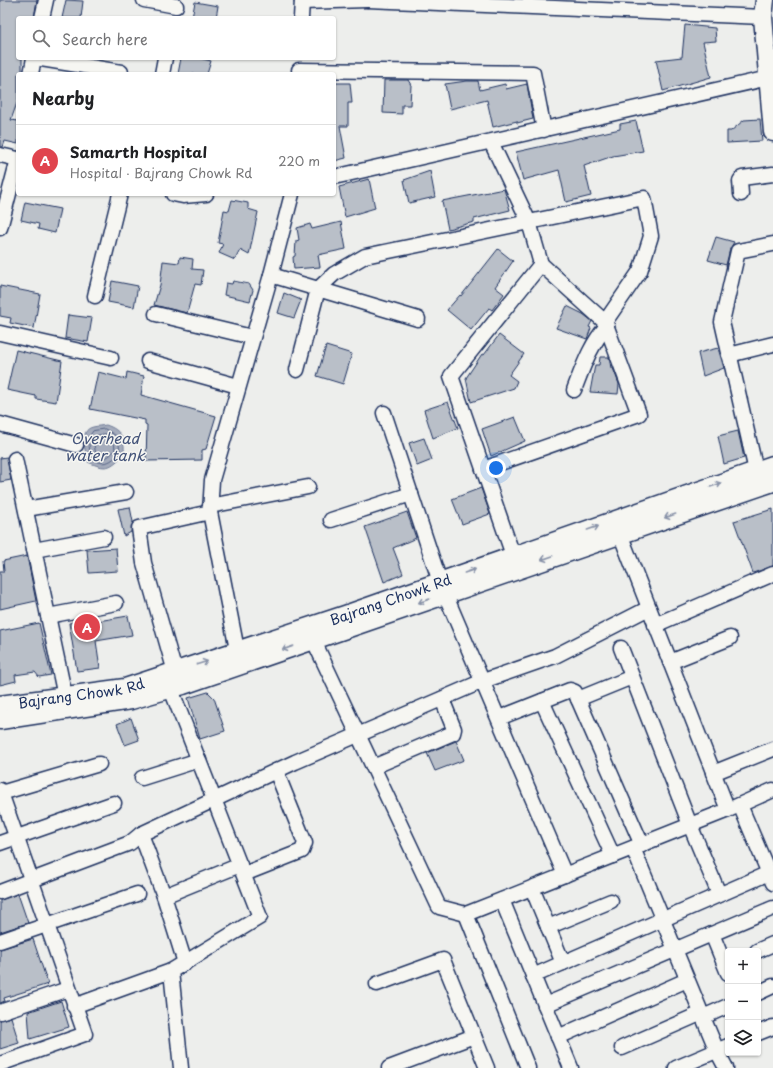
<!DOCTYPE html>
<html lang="en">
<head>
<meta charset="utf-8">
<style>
	body { margin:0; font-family:"Playpen Sans",sans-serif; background:#f2f2f2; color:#202124 }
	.controls { position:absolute; right:12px; bottom:12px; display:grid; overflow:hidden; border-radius:4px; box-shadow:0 1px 3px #0004 }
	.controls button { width:36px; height:36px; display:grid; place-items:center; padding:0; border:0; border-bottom:1px solid #e0e0e0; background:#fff; color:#202124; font:20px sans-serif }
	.you { position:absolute; left:496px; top:468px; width:14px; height:14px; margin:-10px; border:3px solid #fff; border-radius:50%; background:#1a73e8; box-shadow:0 0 0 6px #1a73e833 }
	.badge { display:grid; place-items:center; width:26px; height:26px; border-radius:50%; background:#d1495b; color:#fff; font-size:13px; font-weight:700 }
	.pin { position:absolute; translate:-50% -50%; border:2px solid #fff; box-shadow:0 1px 4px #0006 }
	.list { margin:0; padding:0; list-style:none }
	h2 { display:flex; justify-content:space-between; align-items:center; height:52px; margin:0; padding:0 16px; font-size:17px }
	h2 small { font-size:13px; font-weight:400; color:#757577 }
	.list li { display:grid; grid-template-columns:26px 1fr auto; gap:12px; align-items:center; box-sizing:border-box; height:72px; padding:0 16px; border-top:1px solid #e0e0e0 }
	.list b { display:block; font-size:15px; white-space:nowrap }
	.list p { margin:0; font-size:13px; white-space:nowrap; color:#757577 }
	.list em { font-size:13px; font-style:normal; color:#757577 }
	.icon { flex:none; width:22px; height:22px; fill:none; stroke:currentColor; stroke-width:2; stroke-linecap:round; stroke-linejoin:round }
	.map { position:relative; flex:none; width:773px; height:1068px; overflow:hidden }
	.search { position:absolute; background:#fff; box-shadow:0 1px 3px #0004; left:16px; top:16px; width:320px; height:44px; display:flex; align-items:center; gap:10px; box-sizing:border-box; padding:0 14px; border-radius:4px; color:#757577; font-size:15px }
	.panel { position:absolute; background:#fff; box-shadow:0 1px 3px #0004; left:16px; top:72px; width:320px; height:124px; border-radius:4px }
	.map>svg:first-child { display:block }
	.water { fill:#a5acbc; stroke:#6e7a96 }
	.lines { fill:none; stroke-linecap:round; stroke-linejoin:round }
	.shore { stroke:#526184; stroke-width:1 }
	.building { fill:#b9bfc8; stroke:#1b2f5e }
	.minor-casing { stroke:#1b2f5e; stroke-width:17 }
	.tertiary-casing { stroke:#1b2f5e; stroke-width:21 }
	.minor { stroke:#f6f6f2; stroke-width:14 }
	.tertiary { stroke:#f6f6f2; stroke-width:18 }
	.oneway { stroke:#8892a8 }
	.labels { text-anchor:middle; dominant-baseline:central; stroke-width:3; stroke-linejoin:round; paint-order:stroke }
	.street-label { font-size:14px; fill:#1b2f5e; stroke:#f6f6f2 }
	.water-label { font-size:15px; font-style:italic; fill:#44547a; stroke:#f6f6f2 }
</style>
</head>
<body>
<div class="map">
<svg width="773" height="1068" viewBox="0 0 773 1068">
	<rect width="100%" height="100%" fill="#edeeec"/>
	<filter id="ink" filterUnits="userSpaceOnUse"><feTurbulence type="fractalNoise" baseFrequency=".025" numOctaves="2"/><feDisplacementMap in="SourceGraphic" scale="8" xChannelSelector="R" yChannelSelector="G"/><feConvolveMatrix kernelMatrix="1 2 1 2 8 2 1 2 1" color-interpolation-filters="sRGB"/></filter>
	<g filter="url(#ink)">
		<path class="water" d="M106 425C121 430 125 438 124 454 110 469 106 470 88 462 86 453 78 430 93 427 97 426 101 426 106 425Z"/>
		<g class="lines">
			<g class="shore">
				<path d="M105 429 118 437 120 452C111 463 104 466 91 459L88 438 93 431Z"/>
				<path d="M106 434 114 440 115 450C109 457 104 461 96 455L93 439 95 436Z"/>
			</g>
		</g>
		<g class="building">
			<path d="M0 0H37L34 18H18V58H22V74H18V100L11 120 18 121V144L5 141 3 147H0Z"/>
			<path d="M66 0 83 1 81 18H62Z"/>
			<path d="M195 2 218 6 216 18H192Z"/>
			<path d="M685 25 715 28 716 41 703 42 711 77 663 91 656 60 682 57Z"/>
			<path d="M181 58H199L211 61 207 74H178Z"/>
			<path d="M384 80H408L411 85 410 105H402V114L383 113Z"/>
			<path d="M467 81H478L480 90 505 84 506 89 527 84 533 119 517 123V121L493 127 487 100 450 109 445 84Z"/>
			<path d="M334 83H350L352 103H348V126H340L346 158 334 161Z"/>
			<path d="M760 119 762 141 727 143V131H731L744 120Z"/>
			<path d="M636 121 643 151 613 156 584 166 591 196 566 202 559 170 523 180 516 152 620 129V124Z"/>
			<path d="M430 171 435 197 409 203 404 180Z"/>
			<path d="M369 179 375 208 345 217 339 187Z"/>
			<path d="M504 189 510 210 474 219V222L448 229 442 201Z"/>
			<path d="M232 200 248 203V209L258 212 249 255 240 250 235 260 219 253 223 244 218 243 224 210 229 211Z"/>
			<path d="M25 202 60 209 55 233 38 229 39 224 21 220Z"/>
			<path d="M341 222 346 249 318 255 320 267 294 269 293 257 295 256 296 241 299 240 297 228 310 224 312 229Z"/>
			<path d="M716 237 734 242 730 249 726 265 708 260Z"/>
			<path d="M498 249 513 261 495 287 504 294 492 310 489 308 471 330 447 310 460 295 461 296Z"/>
			<path d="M180 257 193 259 192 269 203 270 201 285 195 284 187 313 154 305 160 285 163 261 179 263Z"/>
			<path d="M112 281 138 286 134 307 108 302Z"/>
			<path d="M233 281 249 284 253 290 250 301 224 295 226 283 232 284Z"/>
			<path d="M0 286 40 294 34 328 10 323 11 318 0 316Z"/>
			<path d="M284 293 301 300 294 318 278 313Z"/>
			<path d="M567 306 583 314 592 321 589 327 591 328 587 339 556 328Z"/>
			<path d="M68 315 92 318 88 342 65 338Z"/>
			<path d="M499 335 524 354 509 375 517 381 514 388 471 402 466 378 482 354 484 355Z"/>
			<path d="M326 346 352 354 343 384 317 376Z"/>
			<path d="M718 348 724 368 703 376 698 353Z"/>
			<path d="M16 350 62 361 56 402 36 399V396L7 390Z"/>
			<path d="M600 357H609L611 368H613L619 384 618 394 590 392 595 365H599Z"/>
			<path d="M98 372 126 379 127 372 144 376 141 395 216 416 206 449 202 450V460L146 461 147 425 145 424V420L90 409Z"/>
			<path d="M448 402 458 428 433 438 424 410Z"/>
			<path d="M515 417 525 441 491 456 482 429Z"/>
			<path d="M738 431 744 458 724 464 718 436Z"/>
			<path d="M424 438 432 460 417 466 409 443Z"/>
			<path d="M7 457 11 480 0 482V458Z"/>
			<path d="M481 488 490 514 462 524 452 499Z"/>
			<path d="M130 507 133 522 131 532 124 536 118 509Z"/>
			<path d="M773 509V566L753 573 734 521Z"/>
			<path d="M407 512 416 538 393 548 403 574 384 582 365 527Z"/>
			<path d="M116 548 118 571 89 573 87 550Z"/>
			<path d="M27 556 36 601 0 609V571H4L3 561Z"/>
			<path d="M128 616 132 635 96 641 100 668 77 671 69 623 98 619V621Z"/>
			<path d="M39 623 51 675 39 677 35 672 15 675 16 681 0 685V631Z"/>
			<path d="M208 692 214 698 225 731 200 739 188 698Z"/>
			<path d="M131 718 139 740 125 745 117 724Z"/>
			<path d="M456 741 464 760 435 771 427 753Z"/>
			<path d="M18 894 28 923 0 932V900Z"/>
			<path d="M33 939 48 984 4 998 5 1001 0 1003V949Z"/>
			<path d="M61 1001 69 1027 30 1039 28 1012Z"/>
			<path d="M11 1017 19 1043 0 1049V1020Z"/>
		</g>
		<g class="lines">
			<defs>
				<g id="minor">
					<path d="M144 0 176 6"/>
					<path d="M368 0 763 17"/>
					<path d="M302 2 367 0"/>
					<path d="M42 18 46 0"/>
					<path d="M301 18 302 0"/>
					<path d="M35 58 121 72"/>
					<path d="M299 70 533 73 544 130"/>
					<path d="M31 74 34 58"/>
					<path d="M162 74 165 58"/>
					<path d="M0 155 18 159"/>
					<path d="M334 177 773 77"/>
					<path d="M173 194 183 196 206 194"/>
					<path d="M741 194 740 181 742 178 773 174"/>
					<path d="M0 228 18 159"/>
					<path d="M271 275 318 289 334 274 365 256 644 198 651 236 640 271 605 322"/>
					<path d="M95 296 120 194"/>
					<path d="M156 314 252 337"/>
					<path d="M0 333 111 358"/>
					<path d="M729 355 773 344"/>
					<path d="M148 361 238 386"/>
					<path d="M297 370 318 289 418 319"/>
					<path d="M574 390C583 367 590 345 607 326"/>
					<path d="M384 413 440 582 565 875"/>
					<path d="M0 424 76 445"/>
					<path d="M15 459 67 706"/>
					<path d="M483 469 639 414 605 322 541 264 529 222 491 142"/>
					<path d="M756 471 722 322 738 251 773 244"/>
					<path d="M210 506 308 487"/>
					<path d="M26 509 126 492"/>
					<path d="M331 520 411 494"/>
					<path d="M617 526 728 810"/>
					<path d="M34 550 104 537"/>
					<path d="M516 564 451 376 541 264"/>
					<path d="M48 616 116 603"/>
					<path d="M655 625 773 574"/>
					<path d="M313 639 439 907 466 914 728 810 773 790"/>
					<path d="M621 648 690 825 719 894"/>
					<path d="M239 660 210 512 212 480 271 275 292 194"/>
					<path d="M670 662 730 638"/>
					<path d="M175 672 144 563 139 528 210 512"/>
					<path d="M167 679 260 917 171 971 181 1068"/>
					<path d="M578 699 632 677"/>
					<path d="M542 701 613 856"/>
					<path d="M499 718 570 690 575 692 642 845"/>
					<path d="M373 767 453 733 454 729 442 699"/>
					<path d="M713 773 773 749"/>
					<path d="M142 778 199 760"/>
					<path d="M0 790 85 1034 0 1064"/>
					<path d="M1 793 99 764"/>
					<path d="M740 805 773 883"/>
					<path d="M141 834 164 896 185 963"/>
					<path d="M0 843 114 803"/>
					<path d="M633 848 717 1051 726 1068"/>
					<path d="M244 874 302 851 305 843 276 771"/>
					<path d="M532 888 563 963"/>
					<path d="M0 892 130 843 141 834 295 762 483 681 555 656 649 608"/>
					<path d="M164 896 240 865"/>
					<path d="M502 900 571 1068"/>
					<path d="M466 914 528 1068"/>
					<path d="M548 927 611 901"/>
					<path d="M712 934 728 973"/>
					<path d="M0 941 137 894"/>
					<path d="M757 951 773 944"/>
					<path d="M533 976 769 873"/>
					<path d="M377 984 443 960 487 1068"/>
					<path d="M758 993 773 986"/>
					<path d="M545 1005 773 908"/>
					<path d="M74 1006 171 971"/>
					<path d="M0 1012 68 989"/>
					<path d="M703 1017 728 1006"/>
					<path d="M758 1033 773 1027"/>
					<path d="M558 1037 687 980"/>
					<path d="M622 1048 702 1013"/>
					<path d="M389 1068 474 1036"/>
					<path d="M676 1068 728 1046"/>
				</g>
				<g id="tertiary">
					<path d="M765 0 763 17 773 132"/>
					<path id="s1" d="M0 705 125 688 345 615 773 465"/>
					<path d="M0 720 131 700 183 685 773 482"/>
				</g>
			</defs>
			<use href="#minor" class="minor-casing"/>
			<use href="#tertiary" class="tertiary-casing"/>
			<use href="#minor" class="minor"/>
			<use href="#tertiary" class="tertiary"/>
		</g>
		<defs><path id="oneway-shaft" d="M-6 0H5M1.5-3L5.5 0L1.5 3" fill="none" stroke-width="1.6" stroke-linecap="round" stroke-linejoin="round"/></defs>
		<g class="oneway">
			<use href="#oneway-shaft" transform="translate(716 485) rotate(-19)"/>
			<use href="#oneway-shaft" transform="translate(670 516) rotate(161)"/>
			<use href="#oneway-shaft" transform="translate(593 528) rotate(-19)"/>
			<use href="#oneway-shaft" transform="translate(547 558) rotate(161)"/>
			<use href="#oneway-shaft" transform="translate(470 571) rotate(-19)"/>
			<use href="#oneway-shaft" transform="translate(424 601) rotate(161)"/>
			<use href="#oneway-shaft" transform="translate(288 648) rotate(161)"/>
			<use href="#oneway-shaft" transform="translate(202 663) rotate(-18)"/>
		</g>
	</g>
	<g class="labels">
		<g class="street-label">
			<text stroke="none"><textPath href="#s1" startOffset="406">Bajrang Chowk Rd</textPath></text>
			<text stroke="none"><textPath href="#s1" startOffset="82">Bajrang Chowk Rd</textPath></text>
		</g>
		<g class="water-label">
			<text x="105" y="437">Overhead<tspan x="105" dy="17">water tank</tspan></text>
		</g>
	</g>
</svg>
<div class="controls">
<button>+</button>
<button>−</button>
<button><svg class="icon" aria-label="layers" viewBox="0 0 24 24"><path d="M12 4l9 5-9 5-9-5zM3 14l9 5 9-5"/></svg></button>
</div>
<div class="you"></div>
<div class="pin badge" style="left:87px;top:627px;background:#e0444e">A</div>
<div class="search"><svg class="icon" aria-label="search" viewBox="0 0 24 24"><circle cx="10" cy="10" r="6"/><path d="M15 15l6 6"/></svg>Search here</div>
<section class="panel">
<h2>Nearby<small></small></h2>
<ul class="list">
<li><span class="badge" style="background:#e0444e">A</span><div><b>Samarth Hospital</b><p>Hospital · Bajrang Chowk Rd</p></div><em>220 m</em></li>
</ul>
</section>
</div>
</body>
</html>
